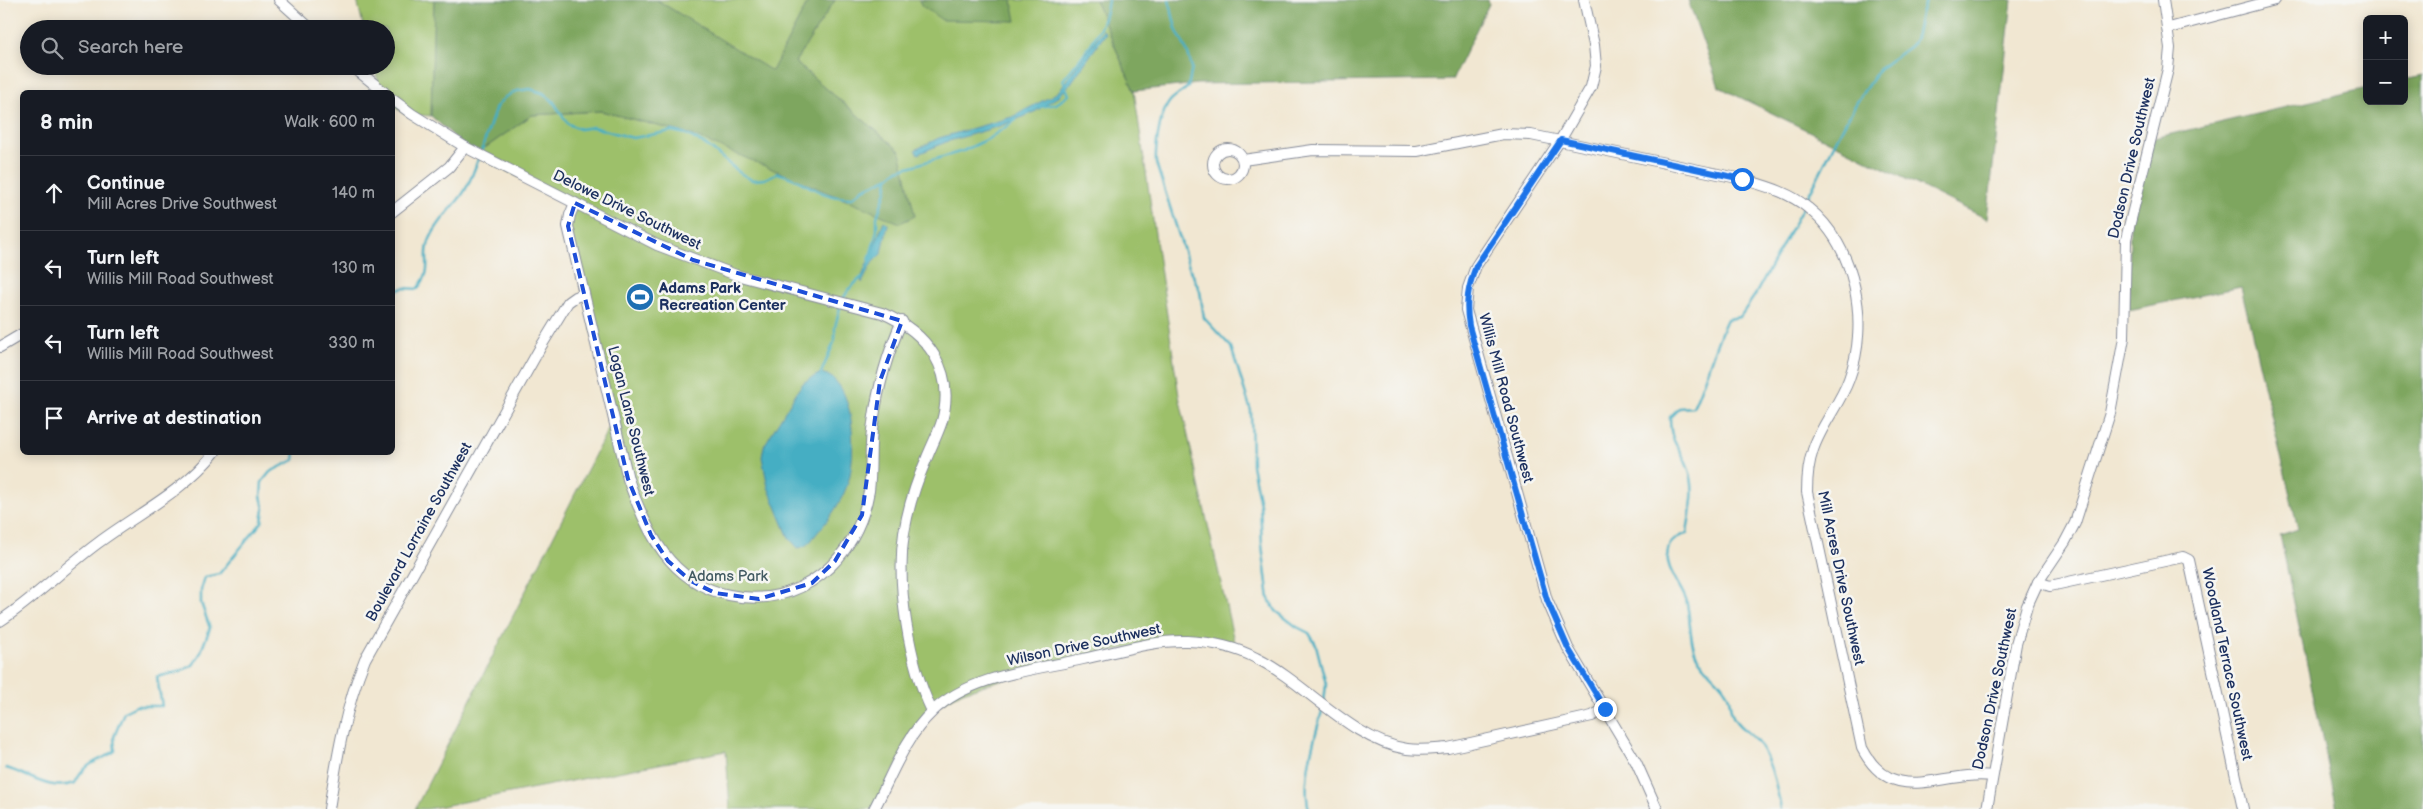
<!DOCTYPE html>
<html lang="en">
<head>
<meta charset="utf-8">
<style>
	body { margin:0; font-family:"Balsamiq Sans",sans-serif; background:#20242c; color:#f1f3f6 }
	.controls { position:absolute; right:15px; top:15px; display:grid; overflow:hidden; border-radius:8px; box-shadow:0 2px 12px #0003 }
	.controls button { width:45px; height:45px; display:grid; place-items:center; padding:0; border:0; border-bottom:1px solid #363941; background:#171b24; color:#f1f3f6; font:25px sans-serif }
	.stop { position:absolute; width:15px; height:15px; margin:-11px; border:4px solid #1a73e8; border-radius:50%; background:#fff }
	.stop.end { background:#1a73e8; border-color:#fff; box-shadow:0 1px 5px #0008 }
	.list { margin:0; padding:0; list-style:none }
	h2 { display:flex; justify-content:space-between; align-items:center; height:65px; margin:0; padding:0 20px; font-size:21px }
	h2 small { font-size:16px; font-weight:400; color:#9ea1a6 }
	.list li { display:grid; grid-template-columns:32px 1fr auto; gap:15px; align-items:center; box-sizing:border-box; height:75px; padding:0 20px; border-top:1px solid #363941 }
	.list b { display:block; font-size:19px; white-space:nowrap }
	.list p { margin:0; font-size:16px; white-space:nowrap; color:#9ea1a6 }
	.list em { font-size:16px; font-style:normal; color:#9ea1a6 }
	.icon { flex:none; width:28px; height:28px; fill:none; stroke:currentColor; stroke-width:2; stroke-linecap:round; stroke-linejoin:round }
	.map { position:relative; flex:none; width:2423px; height:809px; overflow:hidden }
	.search { position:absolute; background:#171b24; box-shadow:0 2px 12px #0003; left:20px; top:20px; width:375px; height:55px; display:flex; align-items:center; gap:12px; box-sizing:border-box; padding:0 18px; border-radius:28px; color:#9ea1a6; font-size:19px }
	.panel { position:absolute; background:#171b24; box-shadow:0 2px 12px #0003; left:20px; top:90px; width:375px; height:365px; border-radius:8px }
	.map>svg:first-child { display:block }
	.green { fill:#9dc06a; stroke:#5c7864 }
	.forest { fill:#7ea65e; stroke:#4c6a5e }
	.water { fill:#44aec3; stroke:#306e90 }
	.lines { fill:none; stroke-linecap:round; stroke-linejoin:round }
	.stream { stroke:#44aec3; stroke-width:2.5 }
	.minor-casing { stroke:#868b98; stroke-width:12 }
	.minor { stroke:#fff; stroke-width:10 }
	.route { stroke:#1a73e8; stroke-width:6 }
	.marked { fill:none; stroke:#1d4ed8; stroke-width:4; stroke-dasharray:10 6; stroke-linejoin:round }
	.labels { text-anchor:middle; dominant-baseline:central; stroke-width:5; stroke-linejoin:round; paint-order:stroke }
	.street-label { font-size:15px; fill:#1b2f5e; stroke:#f6f6f2 }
	.poi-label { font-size:15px; font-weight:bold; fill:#1b2f5e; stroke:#f6f6f2; text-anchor:start }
	.park-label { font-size:15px; fill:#425a62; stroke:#f6f6f2 }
</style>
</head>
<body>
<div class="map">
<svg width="2423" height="809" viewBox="0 0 2423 809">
	<rect width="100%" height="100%" fill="#f6f6f2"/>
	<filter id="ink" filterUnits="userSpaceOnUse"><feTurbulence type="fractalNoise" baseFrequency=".02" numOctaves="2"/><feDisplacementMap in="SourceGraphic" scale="10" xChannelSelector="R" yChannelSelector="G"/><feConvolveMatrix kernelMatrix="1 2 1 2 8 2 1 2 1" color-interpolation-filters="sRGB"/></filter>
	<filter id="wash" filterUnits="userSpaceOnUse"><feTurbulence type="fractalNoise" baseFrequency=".0096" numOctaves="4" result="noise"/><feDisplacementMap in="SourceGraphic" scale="20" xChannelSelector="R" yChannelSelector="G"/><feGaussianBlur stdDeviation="1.12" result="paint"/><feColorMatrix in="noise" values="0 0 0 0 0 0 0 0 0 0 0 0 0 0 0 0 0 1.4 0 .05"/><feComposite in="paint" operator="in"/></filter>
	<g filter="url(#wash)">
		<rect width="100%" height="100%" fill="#f1e7d2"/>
		<g class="green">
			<path d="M357 0H434L431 116 405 114 393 106 392 92H381L374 66H386V29H364Z"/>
			<path d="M657 0H809L772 72Z"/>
			<path d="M835 0H919L922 6 1015 21 1012 0H1095L1134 91 1179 396 1236 650 1195 637 1076 656 963 692 927 711 872 809H730L726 751 427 809H415L612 421 570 232 572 204 475 155 532 115 601 111 689 134 900 151 795 62Z"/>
		</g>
		<g class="forest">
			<path d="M434 0H657L772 71 809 0H835L795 62 900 151 915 216 900 223 689 134 601 111 532 115 475 155 431 116Z"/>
			<path d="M919 0H1012L1016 21 942 20 922 6Z"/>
			<path d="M1095 0H1488L1489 4 1452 80 1197 84 1134 91Z"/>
			<path d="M1688 0H2012L1987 219 1719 87Z"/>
			<path d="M2423 75V809H2337L2280 535 2298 529 2241 287 2129 310 2130 224 2154 138 2367 88V101H2404V79Z"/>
		</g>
		<g class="water">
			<path d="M1103 30 1106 33 1071 83 1059 96 1033 113 1000 126 946 142 918 154 915 150 939 138 1012 117 1046 99 1058 92Z"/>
			<path d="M884 221 888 224 882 253 872 263 862 283 861 279Z"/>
			<path d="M821 373C856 379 856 453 849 479 844 498 831 517 818 532 812 539 808 547 798 548L789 538 768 487 762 457 764 446 798 390 804 382Z"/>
		</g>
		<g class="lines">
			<g class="stream">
				<path d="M1169 0 1176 29 1188 53 1192 68 1188 87C1183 91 1177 95 1172 99 1160 110 1155 147 1156 163L1189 267 1200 291 1204 318 1231 347 1251 411 1252 465 1260 505 1262 545 1269 599 1276 611 1297 627 1309 633 1316 645 1326 684 1324 702"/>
				<path d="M1040 107 1056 104 1069 95 1063 80C1082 56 1105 32 1108 0"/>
				<path d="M481 152 496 107 505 97 517 91 530 89 543 93 553 101 568 124 580 129 593 127 633 138 672 131 686 134 709 147 740 173 752 180 765 179 777 173C808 180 816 198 852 198L863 189 888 178 898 170 963 151 988 139 1016 120"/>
				<path d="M1805 202C1828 159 1848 110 1878 71 1887 59 1907 52 1913 43 1922 29 1917 13 1927 0"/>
				<path d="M869 261 877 230V217L886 191 888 178"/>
				<path d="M392 292 404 288 417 289C436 267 421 260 430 239 437 222 451 210 462 195 470 184 474 170 479 157"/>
				<path d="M843 299 849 289 862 277"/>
				<path d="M821 373 835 340V327L841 304"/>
				<path d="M6 768C31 775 49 792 75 783 86 761 97 763 115 751L114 737 124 712 136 706H162L157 677 181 671 193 665 200 654 210 628 201 603V590L205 577 219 574 262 522 264 509 261 496 262 482 270 472 294 460 295 452"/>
				<path d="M1309 809C1301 782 1315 735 1323 708"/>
				<path d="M1781 809C1777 789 1773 769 1763 751 1756 736 1741 730 1735 720 1729 712 1731 703 1728 695 1723 681 1705 671 1697 656 1689 642 1691 618 1686 600 1681 585 1664 568 1668 550 1669 541 1679 537 1687 533 1690 511 1697 489 1688 468 1680 445 1670 446 1670 417L1679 408 1693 407C1707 378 1713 348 1727 319L1740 317 1755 295 1803 207"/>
			</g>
		</g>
	</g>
	<g filter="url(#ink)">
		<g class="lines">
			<defs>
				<g id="minor">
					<path d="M279 0 311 29"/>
					<path d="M1584 0 1594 45 1596 66 1591 87 1561 139 1476 266 1468 288 1466 310 1547 600 1568 648 1636 762 1657 809"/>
					<path d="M2169 28 2275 0"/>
					<path d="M352 66 384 92"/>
					<path d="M392 99 412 114 465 147 657 245 736 275 882 313C927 332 956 370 942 421 938 434 931 447 926 460 916 483 908 508 904 533 896 585 909 664 932 711"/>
					<circle cx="1228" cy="164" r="15"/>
					<path d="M1243 160 1313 150 1417 151 1503 134 1531 135 1742 179C1765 186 1789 192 1808 208 1856 246 1870 323 1849 379 1840 404 1821 425 1813 450 1808 464 1807 478 1807 492L1862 748C1893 809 1941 770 1992 776"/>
					<path d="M575 203 570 215 568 226 628 479C646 531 670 583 729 595 800 610 857 560 869 491 872 468 869 445 873 423 878 387 887 354 902 321"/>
					<path d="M392 212 449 167 465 147"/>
					<path d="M0 347 22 334"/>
					<path d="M2038 582 2050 586 2183 557 2189 560 2243 809"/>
					<path d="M0 621C35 598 64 568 98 543 138 513 183 492 215 452"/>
					<path d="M329 809C337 757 345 708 365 659L540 348 568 302 575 297 584 294"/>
					<path d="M874 809C891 777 905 737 932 712 970 675 1034 670 1083 659 1117 652 1152 640 1187 641 1211 642 1235 647 1256 658 1307 683 1350 740 1407 749 1421 751 1434 749 1448 748L1592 716 1605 709"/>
					<path d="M1987 809 2016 644 2027 606 2038 582 2065 542 2075 523 2110 413 2124 338 2126 239 2168 69 2170 48 2163 0"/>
				</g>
			</defs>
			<use href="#minor" class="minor-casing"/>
			<use href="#minor" class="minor"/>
		</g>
	</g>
	<g class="lines" filter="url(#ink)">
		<path class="route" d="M1605 709 1568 648 1547 600 1469 326C1465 303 1468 287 1476 266L1561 140 1742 179"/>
	</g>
	<path class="marked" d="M575 203 693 260 902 321 880 381 862 515 835 561 812 583 759 599 715 593 691 581 668 561 651 535 628 479 568 226Z"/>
	<defs>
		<symbol id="stadium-disc" viewBox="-11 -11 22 22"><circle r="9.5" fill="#1f6fb2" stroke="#f6f6f2"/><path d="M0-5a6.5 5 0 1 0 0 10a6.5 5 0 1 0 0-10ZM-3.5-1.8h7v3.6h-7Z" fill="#fff"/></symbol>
	</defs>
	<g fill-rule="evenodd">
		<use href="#stadium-disc" x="624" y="281" width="32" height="32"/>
	</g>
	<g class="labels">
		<g class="street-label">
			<text transform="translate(2132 158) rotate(-77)">Dodson Drive Southwest</text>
			<text transform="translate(627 210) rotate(26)">Delowe Drive Southwest</text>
			<text transform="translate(1506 398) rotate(75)">Willis Mill Road Southwest</text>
			<text transform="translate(631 421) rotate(76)">Logan Lane Southwest</text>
			<text transform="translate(419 532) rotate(-61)">Boulevard Lorraine Southwest</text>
			<text transform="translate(1841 578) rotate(78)">Mill Acres Drive Southwest</text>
			<text transform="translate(1084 645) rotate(-12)">Wilson Drive Southwest</text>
			<text transform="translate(2227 664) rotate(78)">Woodland Terrace Southwest</text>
			<text transform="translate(1995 689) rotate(-78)">Dodson Drive Southwest</text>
		</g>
		<g class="poi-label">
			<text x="659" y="288">Adams Park<tspan x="659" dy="17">Recreation Center</tspan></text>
		</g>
		<g class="park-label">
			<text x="728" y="576">Adams Park</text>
		</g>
	</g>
</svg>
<div class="controls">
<button>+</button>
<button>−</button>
</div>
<div class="stop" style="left:1742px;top:179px"></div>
<div class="stop end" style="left:1605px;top:709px"></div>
<div class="search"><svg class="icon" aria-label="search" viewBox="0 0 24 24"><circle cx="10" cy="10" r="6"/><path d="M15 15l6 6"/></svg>Search here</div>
<section class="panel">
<h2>8 min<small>Walk · 600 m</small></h2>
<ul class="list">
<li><svg class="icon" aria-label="ahead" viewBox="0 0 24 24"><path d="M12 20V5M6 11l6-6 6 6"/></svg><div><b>Continue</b><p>Mill Acres Drive Southwest</p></div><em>140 m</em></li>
<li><svg class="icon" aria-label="left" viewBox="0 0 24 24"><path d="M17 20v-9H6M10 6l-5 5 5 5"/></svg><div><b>Turn left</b><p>Willis Mill Road Southwest</p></div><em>130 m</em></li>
<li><svg class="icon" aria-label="left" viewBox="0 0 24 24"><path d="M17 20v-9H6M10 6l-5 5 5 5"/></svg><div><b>Turn left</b><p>Willis Mill Road Southwest</p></div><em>330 m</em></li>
<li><svg class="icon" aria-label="arrive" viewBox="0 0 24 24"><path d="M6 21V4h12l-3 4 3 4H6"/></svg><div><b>Arrive at destination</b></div></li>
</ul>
</section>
</div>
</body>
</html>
